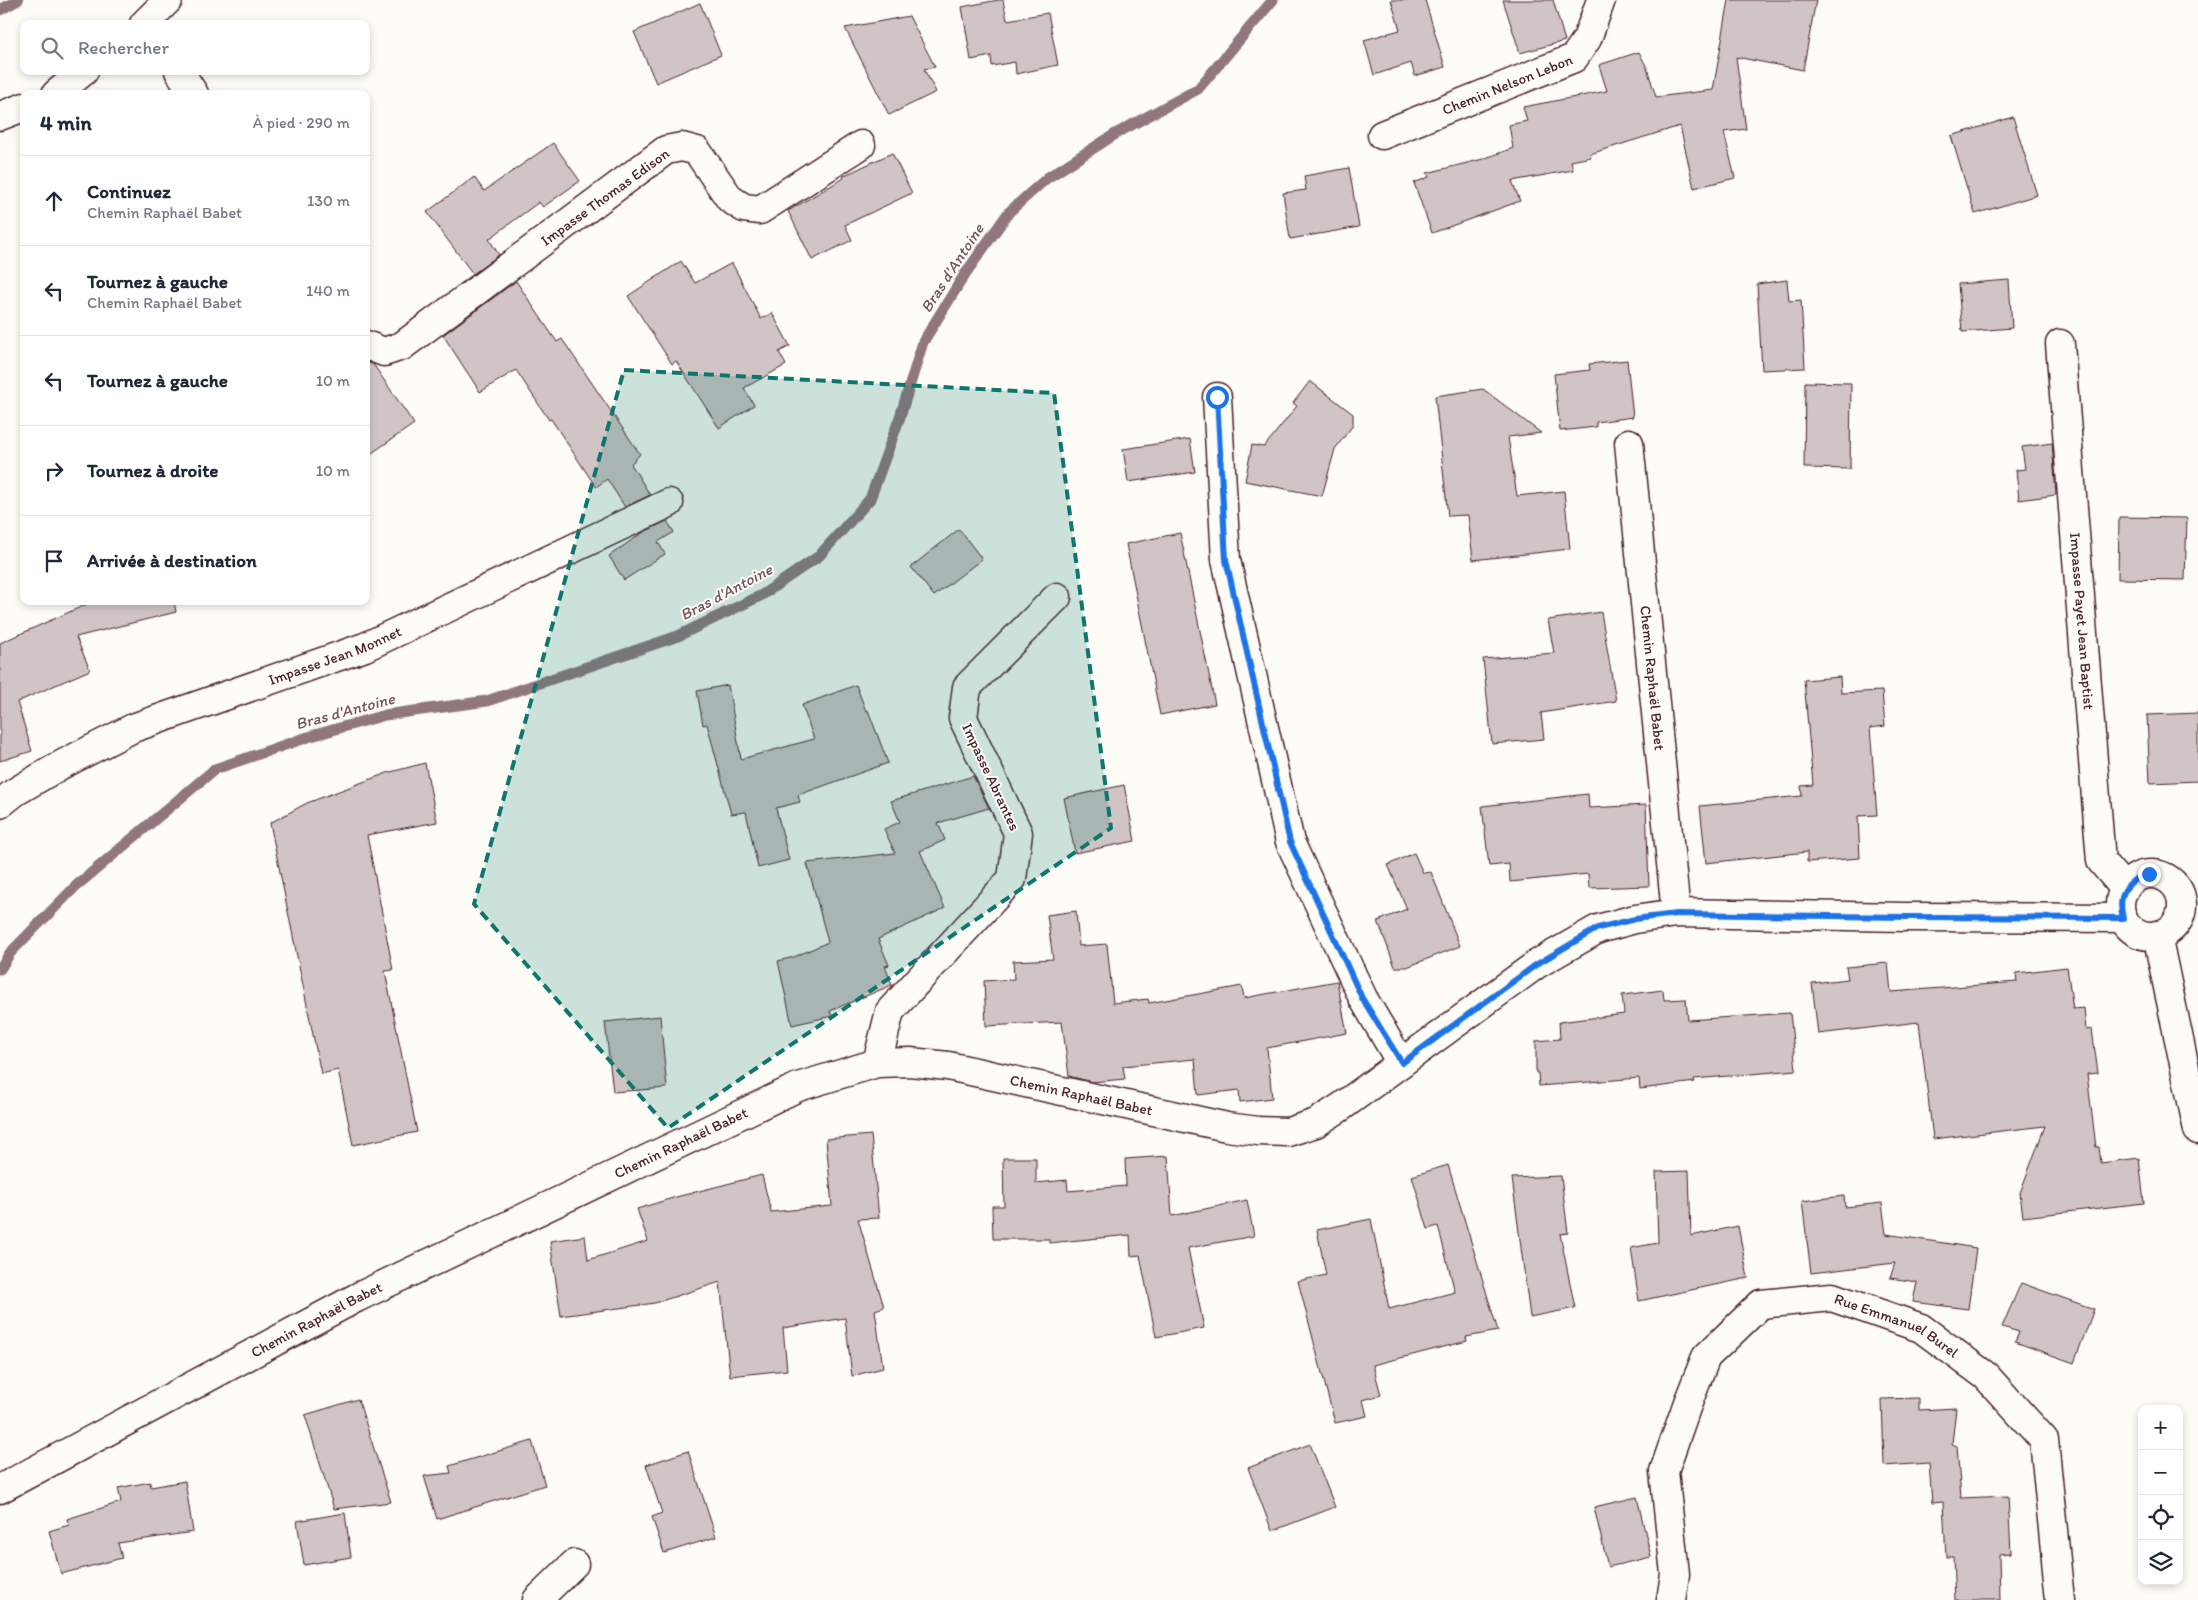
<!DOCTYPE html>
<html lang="fr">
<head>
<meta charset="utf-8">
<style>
	body { margin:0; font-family:Itim,sans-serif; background:#f2f2f3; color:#1f2937 }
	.controls { position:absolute; right:15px; bottom:15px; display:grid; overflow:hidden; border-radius:10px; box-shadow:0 2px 8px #0003 }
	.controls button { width:45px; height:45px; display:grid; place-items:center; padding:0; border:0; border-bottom:1px solid #e0e1e3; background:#fff; color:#1f2937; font:25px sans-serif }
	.stop { position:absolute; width:15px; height:15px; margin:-11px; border:4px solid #1a73e8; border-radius:50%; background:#fff }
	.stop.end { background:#1a73e8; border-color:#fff; box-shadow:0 1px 5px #0008 }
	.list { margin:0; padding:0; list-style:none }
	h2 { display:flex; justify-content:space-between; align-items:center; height:65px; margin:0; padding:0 20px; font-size:21px }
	h2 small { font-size:16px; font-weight:400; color:#747a83 }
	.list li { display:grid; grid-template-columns:32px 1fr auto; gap:15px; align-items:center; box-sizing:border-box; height:90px; padding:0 20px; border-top:1px solid #e0e1e3 }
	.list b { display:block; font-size:19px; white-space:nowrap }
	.list p { margin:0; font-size:16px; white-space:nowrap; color:#747a83 }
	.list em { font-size:16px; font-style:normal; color:#747a83 }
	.icon { flex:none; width:28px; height:28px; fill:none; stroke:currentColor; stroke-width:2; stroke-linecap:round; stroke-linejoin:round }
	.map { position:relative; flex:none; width:2198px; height:1600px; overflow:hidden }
	.search { position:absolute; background:#fff; box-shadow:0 2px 8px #0003; left:20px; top:20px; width:350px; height:55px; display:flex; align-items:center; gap:12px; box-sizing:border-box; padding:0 18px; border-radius:10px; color:#747a83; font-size:19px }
	.panel { position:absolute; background:#fff; box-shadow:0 2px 8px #0003; left:20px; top:90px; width:350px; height:515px; border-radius:10px }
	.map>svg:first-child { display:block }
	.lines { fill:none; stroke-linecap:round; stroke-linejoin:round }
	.stream { stroke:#91777b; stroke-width:11 }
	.building { fill:#d0c5c4; stroke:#4a1f2b }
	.street-casing { stroke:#4a1f2b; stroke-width:31 }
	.street { stroke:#fdfcf7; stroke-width:28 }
	.route { stroke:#1a73e8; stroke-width:6 }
	.marked { fill:#0f766e; fill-opacity:0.2; stroke:#0f766e; stroke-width:4; stroke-dasharray:10 6; stroke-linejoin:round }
	.labels { text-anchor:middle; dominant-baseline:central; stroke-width:4; stroke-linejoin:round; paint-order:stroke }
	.street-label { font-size:15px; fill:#4a1f2b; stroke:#fdfcf7 }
	.water-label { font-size:16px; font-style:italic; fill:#73525a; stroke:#fdfcf7 }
</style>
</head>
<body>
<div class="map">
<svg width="2198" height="1600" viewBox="0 0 2198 1600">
	<rect width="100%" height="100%" fill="#fdfcf7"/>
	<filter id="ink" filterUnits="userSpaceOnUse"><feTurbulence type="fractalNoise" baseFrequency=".02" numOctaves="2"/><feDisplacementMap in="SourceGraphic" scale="10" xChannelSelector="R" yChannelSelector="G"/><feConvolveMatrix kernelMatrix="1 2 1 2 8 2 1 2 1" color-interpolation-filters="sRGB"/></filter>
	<g filter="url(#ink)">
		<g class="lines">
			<g class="stream">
				<path d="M0 10 18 0"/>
				<path d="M0 969 10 953 76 886 215 769 308 737 385 715 487 701 678 636 762 595 819 556 870 499 900 417 923 342 965 274 1009 212 1047 178 1117 133 1198 89 1273 0"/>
			</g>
		</g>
		<g class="building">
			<path d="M998 0H1003L1007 20 1048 13 1058 65 1016 74 1015 62 992 66 991 56 971 60 962 7Z"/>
			<path d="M1391 0H1425L1445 67 1415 76 1411 63 1374 75 1364 40 1400 30Z"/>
			<path d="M1503 0H1553L1565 41 1520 53Z"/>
			<path d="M1729 0H1816L1803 70 1736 57 1746 129 1724 132 1735 178 1694 188 1680 126 1590 154 1591 157 1571 161 1573 170 1512 181 1520 201 1432 233 1414 183 1429 177 1427 173 1483 159 1513 148 1509 125 1527 121 1523 107 1607 91 1599 65 1639 52 1647 68 1656 97 1713 90Z"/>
			<path d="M700 3 721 55 656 83 634 32Z"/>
			<path d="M909 16 935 67 924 69 936 92 889 115 845 28Z"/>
			<path d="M2013 117 2037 195 1975 214 1951 136Z"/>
			<path d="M553 143 580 181 543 207 539 202 489 239 499 255 473 274 427 212 474 177 484 191Z"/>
			<path d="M892 153 912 193 845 225 852 240 812 260 788 211 844 178 843 176Z"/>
			<path d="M1349 168 1359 227 1290 239 1283 193 1306 190 1304 176Z"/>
			<path d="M681 261 695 283 732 263 761 319 772 313 790 346 779 352 786 365 744 388 754 405 719 428 676 361 672 364 628 296Z"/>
			<path d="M1787 280 1789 301 1801 300 1805 368 1762 370 1757 284Z"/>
			<path d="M2009 280 2012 328 1962 332 1958 284Z"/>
			<path d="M516 281 557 342 562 339 640 454 631 464 650 495 625 507 607 479 596 487 551 419 549 420 516 370 480 392 443 335Z"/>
			<path d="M1627 360 1633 417 1596 422V427L1560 431 1554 374 1590 370 1589 364Z"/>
			<path d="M366 362 373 364 414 424 366 457Z"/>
			<path d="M1310 381 1353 414V425L1335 449 1322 496 1245 481 1252 445 1264 447 1297 406 1293 403Z"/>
			<path d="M1805 382 1851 383 1850 469 1804 468Z"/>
			<path d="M1483 389 1541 433 1508 437 1517 496 1564 491 1570 549 1473 560 1468 515 1448 516 1435 396Z"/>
			<path d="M1190 439 1195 472 1128 482 1123 449Z"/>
			<path d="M2052 443 2056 495 2019 500 2016 470 2025 469 2022 447Z"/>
			<path d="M2119 517 2187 518 2185 580 2118 579Z"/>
			<path d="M667 521 674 532 658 542 665 554 624 580 609 556 642 533Z"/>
			<path d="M959 529 982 559 934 596 911 567Z"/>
			<path d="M1180 533 1215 704 1160 715 1126 544Z"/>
			<path d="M94 601H174L176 612 76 637 90 670 17 702 32 751 0 761V643Z"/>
			<path d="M1601 612 1616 701 1541 713 1544 739 1492 744 1483 659 1554 653 1548 620Z"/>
			<path d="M1840 677 1841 693 1882 691 1885 726 1870 728 1877 815 1858 816 1860 858 1807 862V852L1706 863 1700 806 1802 796 1801 786 1813 785 1804 680Z"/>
			<path d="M728 685 741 759 814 739 802 705 856 685 866 711 868 710 888 763 798 795 800 802 776 808 789 860 758 868 746 812 731 814 707 724 703 725 697 691Z"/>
			<path d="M2198 713V781L2150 783 2147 715Z"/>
			<path d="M425 763 437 822 367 835 393 970 385 971 417 1132 353 1145 338 1070 321 1074 270 823 307 803 387 773Z"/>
			<path d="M973 776 989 808 938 823 945 840 920 851 945 908 878 939 889 965 885 966 892 985 830 1011 832 1016 792 1025 778 961 794 957 828 942 807 863 895 853 884 829 900 822 891 801Z"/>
			<path d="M1124 785 1135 841 1075 853 1064 798Z"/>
			<path d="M1588 794 1589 808 1646 805 1649 886 1589 888 1588 874 1510 882 1509 864 1489 866 1482 806Z"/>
			<path d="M1414 853 1423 873 1431 872 1460 946 1407 967H1395L1378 921 1407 909 1388 865Z"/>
			<path d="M1076 911 1079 946 1107 944 1113 1003 1148 999 1149 1003 1242 986 1244 998 1337 981 1347 1033 1267 1048 1272 1098 1240 1102 1239 1090 1198 1095 1195 1059 1123 1066 1125 1079 1092 1082 1069 1076 1062 1022 986 1026 984 981 1014 979 1013 961 1053 959 1047 915Z"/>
			<path d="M1888 963 1891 992 2017 982 2016 973 2067 967 2073 1009 2084 1008 2086 1030 2092 1029 2098 1073 2087 1074 2096 1147H2099L2101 1163 2139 1158 2144 1203 2023 1217 2020 1193 2045 1126 1933 1139 1919 1022 1818 1034 1812 983 1848 979 1846 967Z"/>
			<path d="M1663 990 1664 1000 1686 999 1688 1020 1790 1013 1796 1070 1694 1079 1695 1082 1640 1089 1639 1078 1539 1086 1538 1073H1536V1041L1560 1039 1559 1022 1624 1014 1622 995Z"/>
			<path d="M660 1016 667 1088 613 1092 605 1022Z"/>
			<path d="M871 1135 879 1218 858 1219 884 1307 875 1310 883 1368 852 1376 845 1318 783 1328 787 1370 730 1376 720 1282 655 1303 561 1316 550 1241 585 1236 588 1260 648 1241 637 1209 676 1197 762 1175 771 1212 832 1206 826 1139Z"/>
			<path d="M1168 1156 1172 1216 1247 1200 1254 1236 1188 1248 1204 1328 1156 1337 1140 1255 1131 1256 1130 1235 1049 1243V1239H993L992 1206H1004L1003 1158H1036V1183L1067 1180 1068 1191 1126 1186 1125 1159Z"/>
			<path d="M1448 1165 1498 1331 1466 1337 1467 1341 1373 1365 1381 1395 1363 1400 1367 1416 1335 1423 1298 1281 1326 1275 1317 1230 1371 1219 1389 1309 1455 1292 1438 1226 1428 1229 1412 1176Z"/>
			<path d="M1689 1171 1691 1236 1738 1226 1748 1278 1639 1301 1631 1248 1658 1243 1656 1172Z"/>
			<path d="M1561 1176 1568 1233 1560 1234 1575 1308 1530 1317 1512 1178Z"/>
			<path d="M1844 1196 1845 1207 1882 1203 1886 1234 1976 1248 1968 1309 1913 1302 1917 1282 1890 1278 1895 1263 1811 1273 1802 1201Z"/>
			<path d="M2021 1283 2094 1309 2074 1363 2015 1342 2019 1332 2002 1327Z"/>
			<path d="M1919 1398V1410L1956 1408 1952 1444 1957 1446 1961 1498 2008 1496 2011 1553 1999 1554 2000 1600H1955L1953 1557H1946L1943 1502 1932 1503 1929 1463 1884 1466 1882 1399Z"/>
			<path d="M358 1399 391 1502 334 1509 305 1415Z"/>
			<path d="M532 1441 545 1485 437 1519 424 1476 451 1473 449 1466Z"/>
			<path d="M1310 1444 1335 1507 1272 1531 1248 1468Z"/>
			<path d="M688 1451 716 1537 664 1553 652 1517 662 1513 646 1465Z"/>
			<path d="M185 1481 193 1532 118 1543 122 1558 61 1574 49 1531 69 1525 67 1519 121 1502 118 1488 150 1482 151 1487Z"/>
			<path d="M1637 1497 1651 1557 1608 1567 1594 1507Z"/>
			<path d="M345 1513 351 1557 304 1565 297 1521Z"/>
		</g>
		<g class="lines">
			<defs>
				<g id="street">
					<path d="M144 24 168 0"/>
					<path d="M179 71 194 94"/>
					<path d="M56 94 84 71"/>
					<path d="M0 116 24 107"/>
					<path id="s1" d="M1382 135 1574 58 1587 39 1601 0"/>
					<path id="s2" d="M2060 344 2101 861 2125 889"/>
					<path d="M366 345 384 352 402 346 666 150 682 147 697 151 730 199 744 208 760 210 861 145"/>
					<path d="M1217 397 1226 560 1290 842 1363 998 1401 1063"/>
					<path id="s3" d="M1629 443 1676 913"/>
					<path id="s4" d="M0 804 15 792 61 765 133 728 365 647 669 503"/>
					<circle cx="2151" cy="905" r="31"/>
					<path d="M2157 935 2198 1130"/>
					<path d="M877 1063 890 1011 1012 879 1018 833 963 718 967 687 1057 597"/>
					<path id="s5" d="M0 1489 356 1298 798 1087 877 1063 910 1062 948 1066 1227 1127 1258 1131 1288 1132 1316 1123 1341 1107 1537 964 1598 929 1635 919 1676 913 1906 917 2123 918"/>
					<path d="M537 1600 574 1564"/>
					<path id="s6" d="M1671 1600 1675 1574 1664 1471 1687 1405 1706 1357 1761 1304 1832 1297 1921 1328 1986 1376 2044 1440 2060 1600"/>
				</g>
			</defs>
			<use href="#street" class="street-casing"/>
			<use href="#street" class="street"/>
		</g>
	</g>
	<g class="lines" filter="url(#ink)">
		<path class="route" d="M1217 397 1226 560 1290 842 1362 998 1402 1063 1537 964 1598 928 1635 919 1676 914 1906 917 2123 918C2117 896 2126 879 2149 874"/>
	</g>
	<path class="marked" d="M624 370 1054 393 1111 828 668 1128 474 904Z"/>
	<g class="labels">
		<g class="street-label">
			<text stroke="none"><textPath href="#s1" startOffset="135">Chemin Nelson Lebon</textPath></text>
			<text transform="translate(605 197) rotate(-36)">Impasse Thomas Edison</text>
			<text stroke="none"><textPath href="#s2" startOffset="278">Impasse Payet Jean Baptist</textPath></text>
			<text stroke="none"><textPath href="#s4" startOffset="368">Impasse Jean Monnet</textPath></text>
			<text stroke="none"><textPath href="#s3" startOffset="236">Chemin Raphaël Babet</textPath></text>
			<text transform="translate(991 777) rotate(65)">Impasse Abrantes</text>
			<text stroke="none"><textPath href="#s5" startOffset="1184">Chemin Raphaël Babet</textPath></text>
			<text stroke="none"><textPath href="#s5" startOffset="764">Chemin Raphaël Babet</textPath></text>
			<text stroke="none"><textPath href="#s5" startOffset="359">Chemin Raphaël Babet</textPath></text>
			<text stroke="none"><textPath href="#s6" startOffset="470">Rue Emmanuel Burel</textPath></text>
		</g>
		<g class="water-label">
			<text transform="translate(952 268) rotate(-57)">Bras d'Antoine</text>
			<text transform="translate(726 592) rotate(-28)">Bras d'Antoine</text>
			<text transform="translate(345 711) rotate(-15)">Bras d'Antoine</text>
		</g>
	</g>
</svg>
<div class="controls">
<button>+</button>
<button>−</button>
<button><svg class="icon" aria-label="locate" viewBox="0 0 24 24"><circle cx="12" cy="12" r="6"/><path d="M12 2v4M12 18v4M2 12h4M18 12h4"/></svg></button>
<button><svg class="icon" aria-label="layers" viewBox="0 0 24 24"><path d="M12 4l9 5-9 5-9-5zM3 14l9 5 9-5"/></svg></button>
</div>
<div class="stop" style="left:1217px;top:397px"></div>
<div class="stop end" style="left:2149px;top:874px"></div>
<div class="search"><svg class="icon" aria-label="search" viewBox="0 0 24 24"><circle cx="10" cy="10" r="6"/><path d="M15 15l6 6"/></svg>Rechercher</div>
<section class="panel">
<h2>4 min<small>À pied · 290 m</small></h2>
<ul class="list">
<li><svg class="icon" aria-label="ahead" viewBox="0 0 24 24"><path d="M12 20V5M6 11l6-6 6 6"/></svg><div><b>Continuez</b><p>Chemin Raphaël Babet</p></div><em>130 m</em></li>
<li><svg class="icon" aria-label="left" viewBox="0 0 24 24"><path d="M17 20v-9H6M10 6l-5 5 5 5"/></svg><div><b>Tournez à gauche</b><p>Chemin Raphaël Babet</p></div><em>140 m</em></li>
<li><svg class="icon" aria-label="left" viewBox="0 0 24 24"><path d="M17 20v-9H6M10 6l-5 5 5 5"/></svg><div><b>Tournez à gauche</b></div><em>10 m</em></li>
<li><svg class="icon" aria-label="right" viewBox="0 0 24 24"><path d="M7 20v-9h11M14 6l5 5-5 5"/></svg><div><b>Tournez à droite</b></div><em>10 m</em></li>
<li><svg class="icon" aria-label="arrive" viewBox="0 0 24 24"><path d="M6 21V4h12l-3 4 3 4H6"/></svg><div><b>Arrivée à destination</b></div></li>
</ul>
</section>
</div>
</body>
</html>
